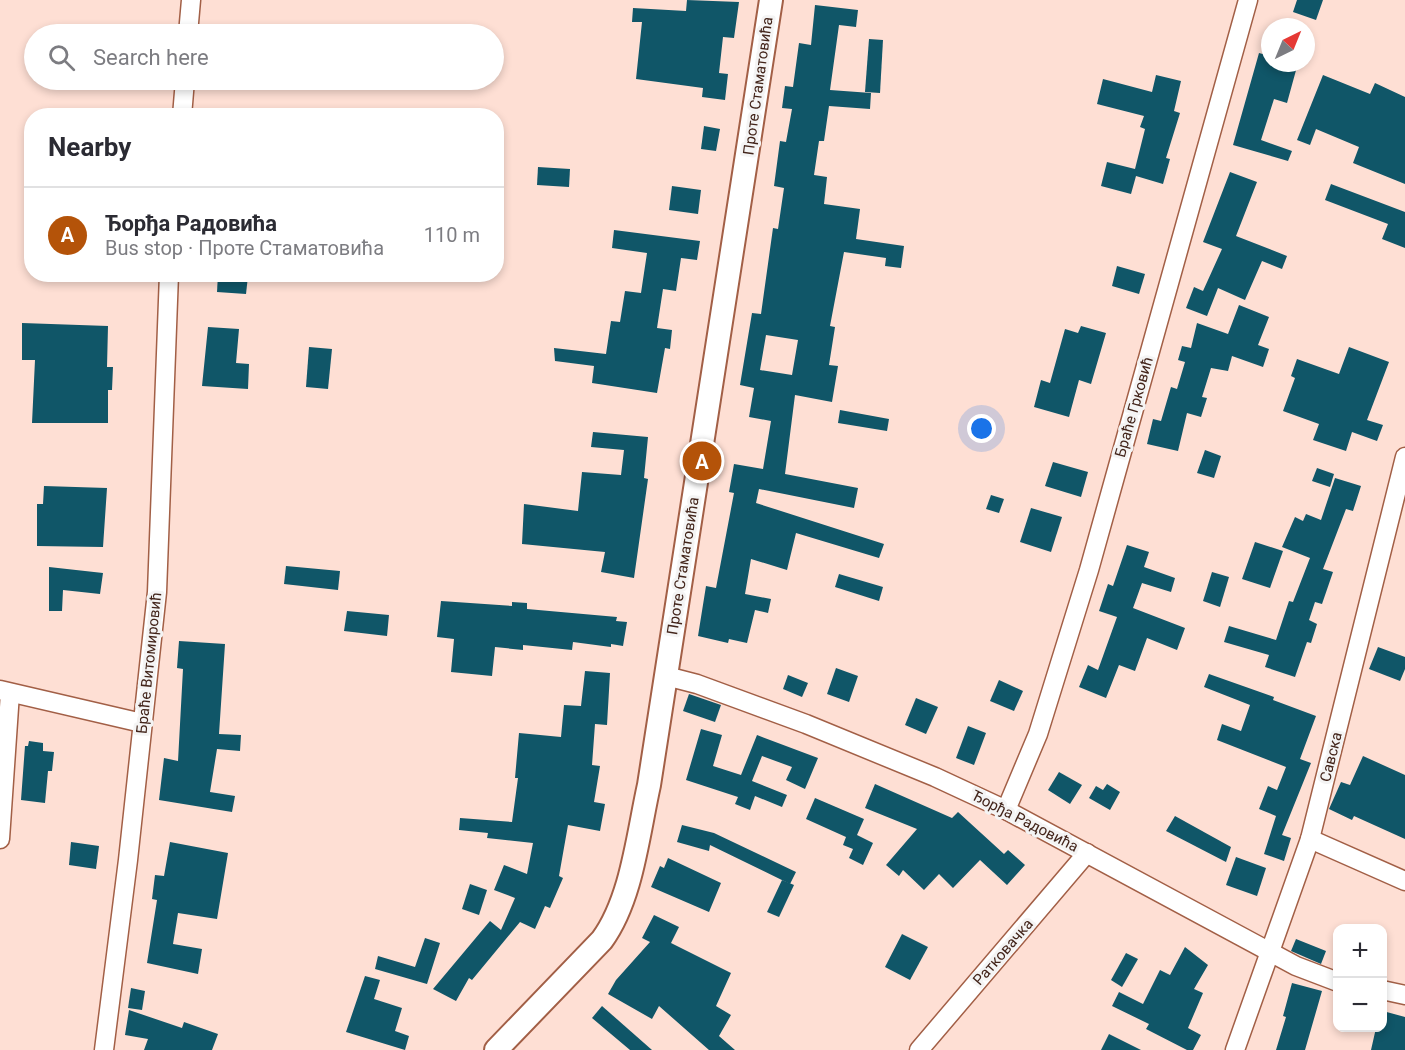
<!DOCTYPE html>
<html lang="en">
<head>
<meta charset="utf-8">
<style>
	body { margin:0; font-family:Roboto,sans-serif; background:#f7f7f7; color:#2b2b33 }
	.controls { position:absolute; right:18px; bottom:18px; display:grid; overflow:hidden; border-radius:12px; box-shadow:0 3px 9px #0003 }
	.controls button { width:54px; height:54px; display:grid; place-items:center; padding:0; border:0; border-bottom:2px solid #e1e1e2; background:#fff; color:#2b2b33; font:30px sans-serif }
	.compass { position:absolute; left:1261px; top:18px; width:54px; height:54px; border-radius:50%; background:#fff; box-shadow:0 3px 9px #0003; rotate:43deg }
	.you { position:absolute; left:982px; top:429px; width:21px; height:21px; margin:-15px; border:4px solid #fff; border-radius:50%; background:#1a73e8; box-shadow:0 0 0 9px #1a73e833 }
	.badge { display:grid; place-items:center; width:39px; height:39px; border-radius:50%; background:#b45309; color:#fff; font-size:20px; font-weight:700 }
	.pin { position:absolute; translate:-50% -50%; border:3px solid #fff; box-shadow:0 2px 6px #0006 }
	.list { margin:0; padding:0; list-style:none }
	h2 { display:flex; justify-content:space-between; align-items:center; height:78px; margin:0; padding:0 24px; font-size:26px }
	h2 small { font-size:20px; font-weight:400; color:#7c7c81 }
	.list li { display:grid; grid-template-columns:39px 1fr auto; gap:18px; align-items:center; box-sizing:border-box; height:96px; padding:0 24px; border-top:2px solid #e1e1e2 }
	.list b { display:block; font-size:22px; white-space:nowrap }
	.list p { margin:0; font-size:20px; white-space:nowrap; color:#7c7c81 }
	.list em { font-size:20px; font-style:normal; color:#7c7c81 }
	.icon { flex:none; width:33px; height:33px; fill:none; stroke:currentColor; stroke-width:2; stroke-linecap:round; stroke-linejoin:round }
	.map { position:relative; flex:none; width:1405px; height:1050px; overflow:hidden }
	.search { position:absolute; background:#fff; box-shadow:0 3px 9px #0003; left:24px; top:24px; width:480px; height:66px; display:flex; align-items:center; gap:15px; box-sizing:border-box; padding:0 21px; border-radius:33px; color:#7c7c81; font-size:22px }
	.panel { position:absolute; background:#fff; box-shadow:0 3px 9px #0003; left:24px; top:108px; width:480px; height:174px; border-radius:24px }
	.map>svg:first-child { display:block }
	.building { fill:#105668; fill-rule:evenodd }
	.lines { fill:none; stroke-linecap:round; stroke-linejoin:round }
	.minor-casing { stroke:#a25f46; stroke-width:21 }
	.tertiary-casing { stroke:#a25f46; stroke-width:26 }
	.minor { stroke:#fff; stroke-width:18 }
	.tertiary { stroke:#fff; stroke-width:22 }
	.labels { text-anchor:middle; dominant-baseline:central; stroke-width:6; stroke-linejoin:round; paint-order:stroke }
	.street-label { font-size:15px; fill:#42241a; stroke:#f4f4f4 }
</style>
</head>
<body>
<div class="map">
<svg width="1405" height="1050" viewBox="0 0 1405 1050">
	<rect width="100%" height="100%" fill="#fedfd4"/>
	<g class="building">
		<path d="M687 0 739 2 734 38 723 37 719 73 728 74 725 100 702 97 703 88 636 79 642 22H632L633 8 686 11Z"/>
		<path d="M1297 0H1323L1316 20 1293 12Z"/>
		<path d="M815 5 858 10 856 27 839 25 830 90 871 93 870 109 829 106 824 141H819L814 175 827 177 824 204 860 209 856 239 904 246 901 268 885 266 886 258 844 252 830 326 835 327 829 365 838 366 832 402 795 395 785 474 858 488 854 508 759 489 756 503 884 544 879 558 796 533 787 570 751 559 745 594 771 599 768 613 755 610 747 643 729 639 728 643 698 636 706 586 716 588 734 493 729 492 734 464 763 469 771 421 749 417 754 388 740 385 752 313 761 314 773 228 778 229 784 188 774 186 780 141 786 142 792 109 782 108 785 86 793 87 799 43 811 45ZM766 335 798 340 792 375 760 370Z"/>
		<path d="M869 39 883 40 880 93 865 92Z"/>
		<path d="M1259 53 1270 56V63H1298L1287 103 1274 99 1261 140 1292 151 1288 161 1233 145Z"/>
		<path d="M1156 75 1181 81 1174 111 1180 113 1166 158 1170 159 1163 184 1136 176 1131 194 1101 186 1107 162 1135 169 1145 129 1140 127 1144 116 1097 104 1103 79 1152 92Z"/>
		<path d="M1323 75 1370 94 1375 83 1405 97V184L1353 163 1359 147 1316 129 1310 145 1297 140Z"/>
		<path d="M704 126 720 129 716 151 701 149Z"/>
		<path d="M538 167 570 169 569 187 537 185Z"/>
		<path d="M1230 172 1257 182 1236 236 1287 256 1282 269 1262 261 1245 300 1218 288 1207 316 1186 308 1194 287 1203 291 1222 249 1203 242Z"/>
		<path d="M1331 184 1405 212V248L1382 239 1388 224 1325 200Z"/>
		<path d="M672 186 701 190 698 214 669 210Z"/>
		<path d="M614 230 700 241 697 260 681 258 676 291 663 289 657 328 672 330 670 349 665 348 657 393 592 383 594 366 555 361 554 348 606 354 611 321 620 322 625 291 641 293 647 253 612 248Z"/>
		<path d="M1117 266 1145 274 1139 294 1112 286Z"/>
		<path d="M218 274 248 276 246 294 217 292Z"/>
		<path d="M1239 305 1269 317 1258 345 1269 349 1263 367 1232 356 1228 371 1211 368 1202 397 1207 398 1201 417 1187 413 1178 451 1147 444 1153 419 1161 421 1171 387 1177 389 1185 362 1178 360 1182 346 1191 348 1197 323 1228 334Z"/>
		<path d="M22 323 108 326 107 367H113L112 390H108V423H32L35 360H22Z"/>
		<path d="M1081 326 1106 333 1091 384 1079 380 1069 417 1034 407 1041 380 1050 383 1065 329 1078 333Z"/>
		<path d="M208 327 239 329 236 363 249 364 248 389 202 386Z"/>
		<path d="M309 347 332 349 328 389 306 387Z"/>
		<path d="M1349 347 1389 362 1367 420 1383 425 1377 441 1352 432 1346 451 1313 440 1319 424 1283 411 1295 378 1291 376 1297 359 1339 374Z"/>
		<path d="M840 410 889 419 887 431 838 423Z"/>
		<path d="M593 432 648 437 644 478 648 479 634 578 601 572 605 552 522 544 524 504 578 511 582 472 621 475 624 450 591 447Z"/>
		<path d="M1205 450 1221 456 1214 478 1197 473Z"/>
		<path d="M1053 462 1088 472 1081 497 1045 486Z"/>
		<path d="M1317 468 1334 474 1330 487 1312 481Z"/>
		<path d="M1335 478 1361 486 1353 511 1346 509 1323 569 1333 572 1322 604 1315 602 1309 620 1317 624 1311 643 1307 642 1295 677 1265 667 1269 655 1224 642 1229 626 1276 640 1289 601 1293 602 1310 558 1282 547 1295 517 1303 521 1306 514 1321 520Z"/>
		<path d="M44 486 107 488 103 547 37 546V504H43Z"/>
		<path d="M991 495 1004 499 999 513 986 509Z"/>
		<path d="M1031 508 1062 517 1051 552 1020 542Z"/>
		<path d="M1255 542 1283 551 1270 588 1242 579Z"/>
		<path d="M1127 545 1149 552 1144 567 1175 578 1171 592 1142 583 1133 608 1185 628 1177 650 1147 638 1135 671 1119 665 1106 698 1079 687 1088 665 1098 670 1117 617 1099 611 1108 584 1113 586Z"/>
		<path d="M286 566 340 571 338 590 284 584Z"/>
		<path d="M49 567 103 573 100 594 63 590 62 611H49Z"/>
		<path d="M1212 572 1229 577 1220 607 1203 601Z"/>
		<path d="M839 574 883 587 879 601 835 587Z"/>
		<path d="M441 601 512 606V602L527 603V609L617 617 616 621 627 622 623 646 611 644V647L573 642 572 650 523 645V650L495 647 492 676 451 672 454 639 437 637Z"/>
		<path d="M347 611 389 615 387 636 344 631Z"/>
		<path d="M179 641 225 644 219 734 241 735 240 751 217 749 210 792 235 796 232 812 159 800 164 758 178 761 183 669 177 668Z"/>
		<path d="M1378 647 1405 657V669L1400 681 1369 669Z"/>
		<path d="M836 668 858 676 849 702 827 694Z"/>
		<path d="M585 671 610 673 607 725 595 724 592 765 600 766 594 802 605 804 600 831 568 825 559 876 563 878 550 908 545 906 535 929 520 922 472 980 469 978 456 1001 433 989 490 921 501 930 515 898 494 890 504 865 527 874 533 843 487 838 488 833 459 830 460 818 512 822 518 778H515L519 733 561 737 564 705 581 706Z"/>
		<path d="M1209 674 1274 697 1273 700 1316 716 1300 759 1311 763 1282 835 1291 838 1284 861 1264 854 1276 816 1259 809 1268 786 1277 790 1286 767 1217 740 1222 724 1241 731 1250 705 1204 687Z"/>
		<path d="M788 675 808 683 802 697 783 689Z"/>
		<path d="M999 680 1023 691 1014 711 990 701Z"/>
		<path d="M689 694 721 705 715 722 683 711Z"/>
		<path d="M916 698 938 707 926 734 905 725Z"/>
		<path d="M968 726 986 733 974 765 956 758Z"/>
		<path d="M701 729 722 735 713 766 741 775 757 735 818 758 805 789 786 780 792 767 762 756 752 781 787 795 782 807 755 796 750 810 735 804 738 797 686 780Z"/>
		<path d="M29 741 43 743V751L54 752 52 771H48L45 803 21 800 25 746H28Z"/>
		<path d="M1363 756 1405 775V839L1354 816 1352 820 1329 809 1341 782 1350 785Z"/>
		<path d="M1059 772 1082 785 1070 804 1048 790Z"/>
		<path d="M875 784 952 818 958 812 1004 854 1008 850 1025 865 1007 885 980 860 953 888 939 874 924 890 903 870 899 876 886 865 917 829 865 808Z"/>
		<path d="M1107 784 1120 792 1110 810 1089 798 1096 786 1103 790Z"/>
		<path d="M815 798 864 819 857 835 873 843 863 865 849 858 853 849 843 845 846 837 806 819Z"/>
		<path d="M1175 816 1231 847 1226 862 1166 831Z"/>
		<path d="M682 825 714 833 796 872 790 884 710 845 709 851 677 842Z"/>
		<path d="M71 842 99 846 96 869 69 865Z"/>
		<path d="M170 842 228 853 217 919 178 913 173 944 202 949 198 974 147 963 157 900 152 899 155 875 164 876Z"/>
		<path d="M1236 857 1266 868 1257 896 1226 885Z"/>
		<path d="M668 858 721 883 709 912 651 887 660 866 664 868Z"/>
		<path d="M782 880 794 885 779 917 767 912Z"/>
		<path d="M470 884 487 890 479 915 462 909Z"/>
		<path d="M654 915 679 927 671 943 731 973 716 1006 731 1015 719 1036 735 1050H709L659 1006 652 1019 608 994 616 980 650 942 642 938Z"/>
		<path d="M902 934 928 947 910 980 885 967Z"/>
		<path d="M425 938 440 943 427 984 375 969 378 956 415 967Z"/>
		<path d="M1296 939 1326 951 1321 964 1291 951Z"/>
		<path d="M1185 947 1208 965 1194 989 1203 993 1188 1028 1201 1035 1193 1050H1187L1146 1029 1149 1024 1112 1006 1119 992 1143 1004 1160 970 1170 975Z"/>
		<path d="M1126 953 1138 959 1122 987 1111 980Z"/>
		<path d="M365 976 380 980 374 999 402 1008 395 1031 409 1036 405 1050 346 1032Z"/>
		<path d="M1292 983 1322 991 1305 1050H1276L1286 1017 1283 1016Z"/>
		<path d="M131 988 145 991 142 1010 128 1008Z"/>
		<path d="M602 1006 652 1050H630L592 1018Z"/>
		<path d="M129 1010 182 1028 184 1022 218 1034 212 1050H144L148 1039 125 1035Z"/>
		<path d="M1383 1011 1405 1017V1050H1371L1376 1028H1383Z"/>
		<path d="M1109 1034 1141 1050H1101Z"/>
	</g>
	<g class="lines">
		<defs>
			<g id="minor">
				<path d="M188 34 191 0"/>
				<path d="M182 116 185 80"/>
				<path d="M666 676 697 684 806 724 935 777 1006 810 1296 966 1338 982"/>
				<path d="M0 690 142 723"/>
				<path d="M1006 810 1038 734 1089 570 1248 0"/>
				<path d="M0 839 10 693"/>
				<path d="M1310 839 1405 881"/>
				<path d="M1382 990 1405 995"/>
				<path d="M104 1050 128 860 157 592 169 274"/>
				<path d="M919 1050 1087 853"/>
				<path d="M1235 1050 1310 839 1405 457"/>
			</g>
			<path id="tertiary" d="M496 1050 602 940C632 899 638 834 649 785L771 0"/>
		</defs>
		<use href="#minor" class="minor-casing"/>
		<use href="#tertiary" class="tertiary-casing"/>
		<use href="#minor" class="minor"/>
		<use href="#tertiary" class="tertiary"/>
	</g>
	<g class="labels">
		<g class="street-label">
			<text transform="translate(758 86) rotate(-82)">Проте Стаматовића</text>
			<text transform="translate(1134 407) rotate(-74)">Браће Грковић</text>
			<text transform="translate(683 566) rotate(-81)">Проте Стаматовића</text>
			<text transform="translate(149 663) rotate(-84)">Браће Витомировић</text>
			<text transform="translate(1331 757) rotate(-76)">Савска</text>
			<text transform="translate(1025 821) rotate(27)">Ђорђа Радовића</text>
			<text transform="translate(1003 952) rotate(-49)">Ратковачка</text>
		</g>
	</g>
</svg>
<div class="controls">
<button>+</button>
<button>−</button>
</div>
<svg class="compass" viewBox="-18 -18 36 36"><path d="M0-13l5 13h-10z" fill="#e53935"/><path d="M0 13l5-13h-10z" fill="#7c7c81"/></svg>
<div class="you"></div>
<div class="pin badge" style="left:702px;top:461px">A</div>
<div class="search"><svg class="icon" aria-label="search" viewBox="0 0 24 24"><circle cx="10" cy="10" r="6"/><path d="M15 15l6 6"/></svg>Search here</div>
<section class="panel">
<h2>Nearby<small></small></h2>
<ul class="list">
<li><span class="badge">A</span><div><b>Ђорђа Радовића</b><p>Bus stop · Проте Стаматовића</p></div><em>110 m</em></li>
</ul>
</section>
</div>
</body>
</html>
